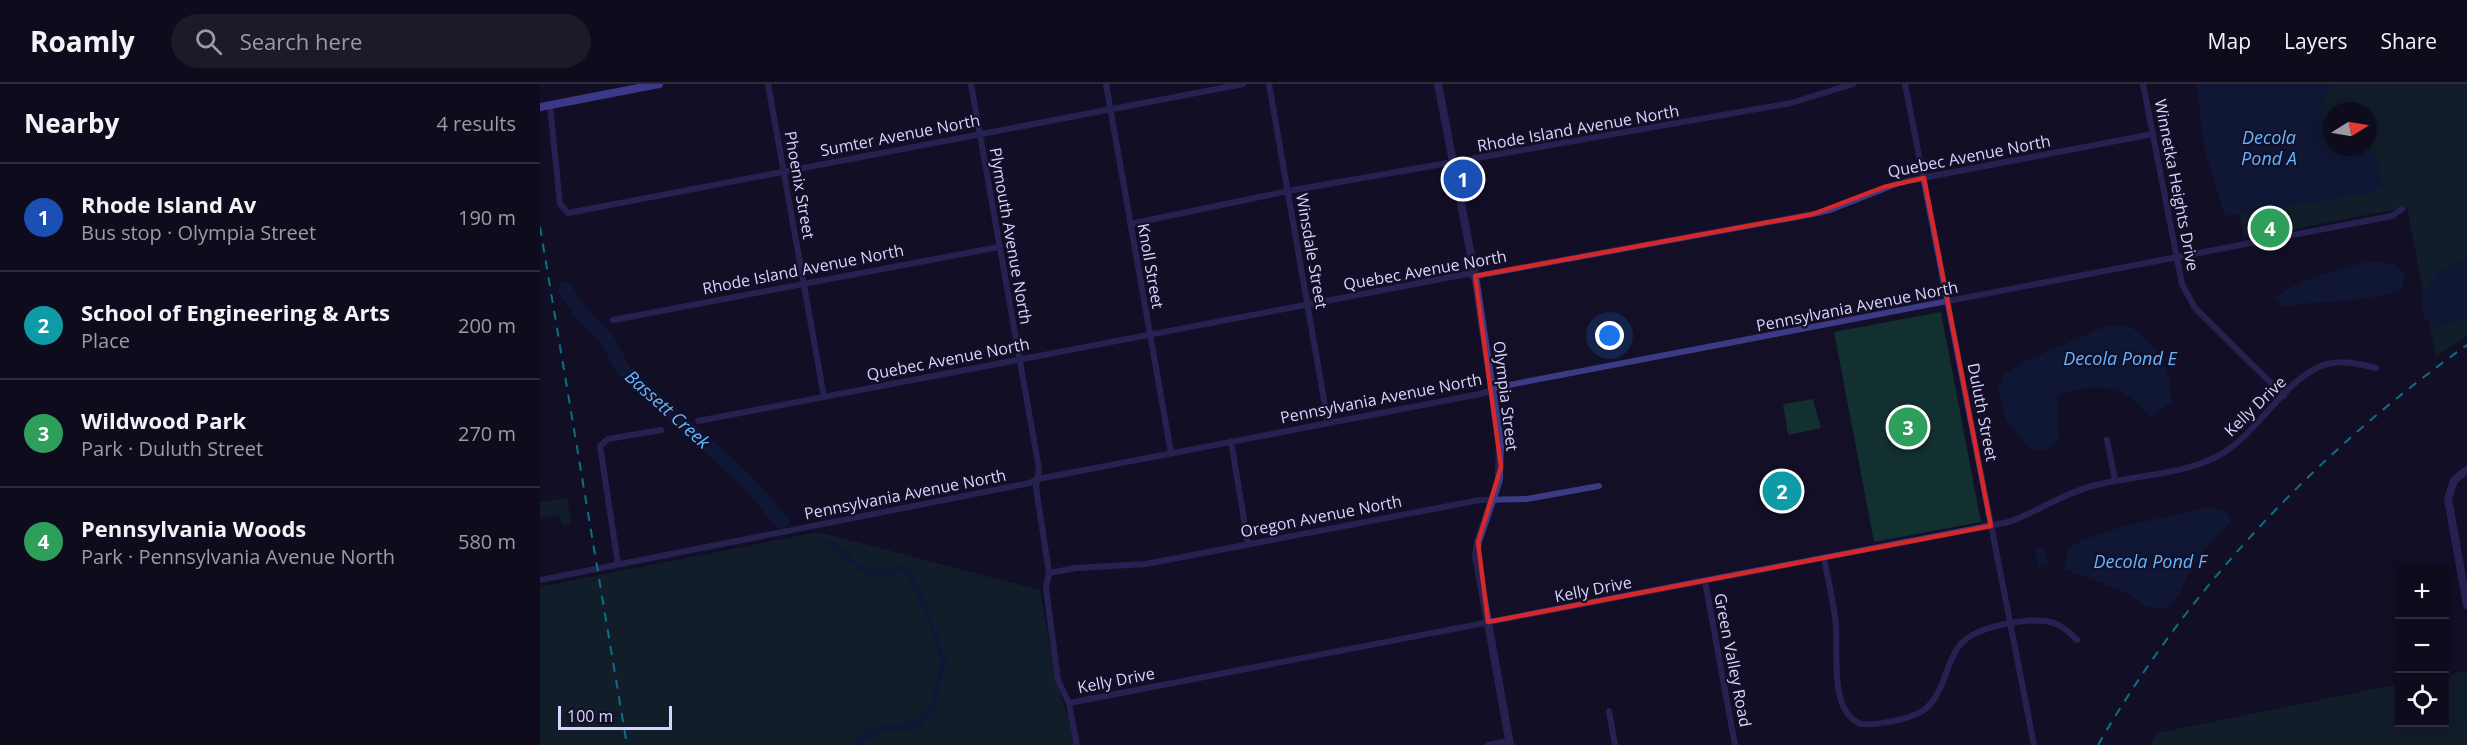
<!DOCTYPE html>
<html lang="en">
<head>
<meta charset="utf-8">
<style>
	body { margin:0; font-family:"Open Sans",sans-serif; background:#1c1929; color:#f1f3f6 }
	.controls { position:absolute; right:18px; bottom:18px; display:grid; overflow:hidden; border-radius:0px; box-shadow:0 3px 15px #0003 }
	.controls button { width:54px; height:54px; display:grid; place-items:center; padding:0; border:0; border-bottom:2px solid #2e2b3b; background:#0e0b1c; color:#f1f3f6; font:30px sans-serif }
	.compass { position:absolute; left:1783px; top:18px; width:54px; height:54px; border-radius:50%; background:#0e0b1c; box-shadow:0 3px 15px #0003; rotate:79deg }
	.scale { position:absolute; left:18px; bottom:15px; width:114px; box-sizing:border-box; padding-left:6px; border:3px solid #d9d4ff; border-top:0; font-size:16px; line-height:21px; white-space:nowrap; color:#d9d4ff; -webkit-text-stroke:4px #130f26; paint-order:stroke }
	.you { position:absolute; left:1070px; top:252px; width:21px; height:21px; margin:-15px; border:4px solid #fff; border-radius:50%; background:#1a73e8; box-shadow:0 0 0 9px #1a73e833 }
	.badge { display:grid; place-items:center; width:39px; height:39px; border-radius:50%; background:#7c3aed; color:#fff; font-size:20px; font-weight:700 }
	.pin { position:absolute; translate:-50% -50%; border:3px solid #fff; box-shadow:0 2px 6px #0006 }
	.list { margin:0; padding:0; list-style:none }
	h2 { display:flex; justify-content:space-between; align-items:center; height:78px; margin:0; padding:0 24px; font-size:26px }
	h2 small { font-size:20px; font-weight:400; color:#9b9ba3 }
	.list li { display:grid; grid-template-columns:39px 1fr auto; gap:18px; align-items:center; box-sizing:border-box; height:108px; padding:0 24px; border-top:2px solid #2e2b3b }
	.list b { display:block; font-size:22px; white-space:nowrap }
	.list p { margin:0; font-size:20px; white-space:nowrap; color:#9b9ba3 }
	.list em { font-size:20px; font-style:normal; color:#9b9ba3 }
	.icon { flex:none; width:33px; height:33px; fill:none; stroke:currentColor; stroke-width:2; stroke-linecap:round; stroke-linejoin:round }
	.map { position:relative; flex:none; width:1927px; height:661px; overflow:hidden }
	header { display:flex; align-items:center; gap:36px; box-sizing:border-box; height:84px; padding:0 30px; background:#0e0b1c; border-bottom:2px solid #2e2b3b }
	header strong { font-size:28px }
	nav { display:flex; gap:33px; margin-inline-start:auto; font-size:21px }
	.search { width:420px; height:54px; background:#1c1929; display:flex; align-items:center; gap:15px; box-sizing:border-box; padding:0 21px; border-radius:33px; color:#9b9ba3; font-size:22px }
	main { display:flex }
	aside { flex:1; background:#0e0b1c }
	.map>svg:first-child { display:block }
	.green { fill:#12302f; fill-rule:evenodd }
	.water { fill:#0c2248 }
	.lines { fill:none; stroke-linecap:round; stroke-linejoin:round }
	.river { stroke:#0c2248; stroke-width:14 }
	.minor { stroke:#3d3a85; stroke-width:6 }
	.tertiary { stroke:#3d3a85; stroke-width:8 }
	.secondary { stroke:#6f6bff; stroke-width:8 }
	.rail { stroke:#00e5ff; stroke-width:2; stroke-dasharray:9 8; stroke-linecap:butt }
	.marked { fill:none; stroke:#d62828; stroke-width:4.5; stroke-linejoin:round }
	.labels { text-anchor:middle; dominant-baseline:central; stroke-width:4.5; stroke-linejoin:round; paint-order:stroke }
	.street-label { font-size:16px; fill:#d9d4ff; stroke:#130f26 }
	.water-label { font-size:18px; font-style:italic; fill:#62b6ff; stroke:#130f26 }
</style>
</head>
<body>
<header>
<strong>Roamly</strong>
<div class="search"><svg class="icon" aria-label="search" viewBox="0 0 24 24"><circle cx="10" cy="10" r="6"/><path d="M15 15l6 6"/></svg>Search here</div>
<nav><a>Map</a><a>Layers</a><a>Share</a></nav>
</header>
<main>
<aside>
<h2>Nearby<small>4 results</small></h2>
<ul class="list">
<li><span class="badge" style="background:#1a4fb4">1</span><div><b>Rhode Island Av</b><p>Bus stop · Olympia Street</p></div><em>190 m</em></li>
<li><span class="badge" style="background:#0f9aa8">2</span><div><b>School of Engineering &amp; Arts</b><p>Place</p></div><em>200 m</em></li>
<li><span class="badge" style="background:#2e9e5b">3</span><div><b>Wildwood Park</b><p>Park · Duluth Street</p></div><em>270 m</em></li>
<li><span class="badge" style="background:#2e9e5b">4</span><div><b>Pennsylvania Woods</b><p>Park · Pennsylvania Avenue North</p></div><em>580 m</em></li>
</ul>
</aside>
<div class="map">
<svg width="1927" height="661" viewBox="0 0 1927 661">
	<rect width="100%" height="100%" fill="#130f26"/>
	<g class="green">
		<path d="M1675 0H1927V252L1896 272 1867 123 1704 155ZM1792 27H1828V63H1792Z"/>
		<path d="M1401 228 1441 438 1334 458 1294 248Z"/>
		<path d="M1273 315 1281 344 1248 351 1243 320Z"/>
		<path d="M27 414 31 440 23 441 18 431 0 434V418Z"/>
		<path d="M278 448 500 506 515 593 530 639 534 661H0V503Z"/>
		<path d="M1927 587V661H1611L1617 649 1859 600 1860 638H1904L1905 591Z"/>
	</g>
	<g class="water">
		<path d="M1657 0H1795L1780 20 1783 33 1792 39V63H1828C1839 74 1842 87 1843 102L1832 109 1688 132 1683 127 1664 62Z"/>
		<path d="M1927 174V234L1893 245 1883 231 1881 208 1898 188Z"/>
		<path d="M1828 178 1854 180 1865 191 1862 205C1823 220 1782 215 1742 223L1735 213C1764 194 1794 186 1828 178Z"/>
		<path d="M1588 241C1618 262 1631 280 1631 318L1611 333C1601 324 1591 310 1578 306 1561 300 1532 304 1517 312L1519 357 1504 366H1490L1466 335 1458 305 1464 291 1488 276 1564 243Z"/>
		<path d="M1668 423 1686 427 1691 437C1675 453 1661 469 1649 489 1642 503 1638 514 1627 525L1607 523 1588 509 1524 485 1529 463C1573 440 1621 436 1668 423Z"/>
		<path d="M285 454C323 468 310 497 363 481L374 488 407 575 394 627 377 646H345L321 661H312C328 633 355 645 379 634L391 619 400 576 394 553 369 494 362 488C320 498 330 493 299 470 292 465 287 462 281 455Z"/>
		<path d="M1504 463 1508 480 1499 482 1495 465Z"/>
	</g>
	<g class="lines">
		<path class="river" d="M25 205 45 234 65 252 84 287 206 396 242 438"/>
		<g class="minor">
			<path d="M228 0 284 313"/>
			<path d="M431 0 499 385 496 403 509 489 506 504 518 596 529 619 537 661"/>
			<path d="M566 0 631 369"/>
			<path d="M729 0 788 339"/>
			<path d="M1365 0 1494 661"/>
			<path d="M1603 0 1642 200 1655 224 1744 312"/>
			<path d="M10 21 20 120 28 129 703 0"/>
			<path d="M590 140 748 107 1251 19 1313 0"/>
			<path d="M73 236 459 163"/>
			<path d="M158 337 927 190 935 192 1273 130 1290 126 1361 98 1613 50"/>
			<path d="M1567 356 1575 396"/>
			<path d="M691 357 708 460"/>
			<path d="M1284 474C1288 496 1294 519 1296 542 1298 570 1289 628 1321 640 1338 641 1369 636 1384 626 1404 611 1405 581 1419 562 1434 542 1488 533 1511 538 1522 541 1529 548 1537 556"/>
			<path d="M78 480 60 362 68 355 121 346"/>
			<path d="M509 489 536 484 606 480 940 416 987 415 1059 402"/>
			<path d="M0 496 490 399 498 395 945 309 953 304 1852 132 1862 125"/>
			<path d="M1165 497 1195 661"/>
			<path d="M529 619 1469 438C1497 428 1522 410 1552 402 1592 391 1638 392 1676 373 1716 354 1746 291 1787 280 1803 276 1820 280 1836 284"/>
			<path d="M1069 627 1075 661"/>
			<path d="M948 661 970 657"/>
		</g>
		<g class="tertiary">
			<path d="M898 0 935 192 960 358 959 396 938 458 936 472 970 661"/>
			<path d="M1927 386 1914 396 1908 415 1927 521"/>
		</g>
		<path class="secondary" d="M0 23 119 0"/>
		<g class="rail">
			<path d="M0 143 87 661"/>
			<path d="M1558 661C1649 503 1779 366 1927 261"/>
		</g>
	</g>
	<path d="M0 0H1927V661H0ZM1384 94 1451 442 948 538 938 458 961 383 935 192 1273 130 1344 103Z" fill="#130f26" fill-opacity=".55" fill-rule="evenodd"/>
	<path class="marked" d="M1384 94 1451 442 948 538 938 458 961 383 935 192 1273 130 1344 103Z"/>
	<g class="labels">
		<g class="street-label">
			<text transform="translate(1038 44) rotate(-10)">Rhode Island Avenue North</text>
			<text transform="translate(360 51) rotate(-11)">Sumter Avenue North</text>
			<text transform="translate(1429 72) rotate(-11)">Quebec Avenue North</text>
			<text transform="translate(260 101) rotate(80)">Phoenix Street</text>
			<text transform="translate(1637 101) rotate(79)">Winnetka Heights Drive</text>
			<text transform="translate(471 152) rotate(80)">Plymouth Avenue North</text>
			<text transform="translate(772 167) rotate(80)">Winsdale Street</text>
			<text transform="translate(611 182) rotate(80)">Knoll Street</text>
			<text transform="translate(263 185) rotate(-11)">Rhode Island Avenue North</text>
			<text transform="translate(885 186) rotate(-10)">Quebec Avenue North</text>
			<text transform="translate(1317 222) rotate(-11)">Pennsylvania Avenue North</text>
			<text transform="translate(408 275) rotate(-11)">Quebec Avenue North</text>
			<text transform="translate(966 312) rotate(83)">Olympia Street</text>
			<text transform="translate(841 314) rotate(-11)">Pennsylvania Avenue North</text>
			<text transform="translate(1715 322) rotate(-44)">Kelly Drive</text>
			<text transform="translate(1443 328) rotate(79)">Duluth Street</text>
			<text transform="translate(365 410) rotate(-11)">Pennsylvania Avenue North</text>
			<text transform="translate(781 432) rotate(-11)">Oregon Avenue North</text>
			<text transform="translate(1053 505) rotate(-11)">Kelly Drive</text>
			<text transform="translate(1193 576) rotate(79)">Green Valley Road</text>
			<text transform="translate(576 596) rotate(-11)">Kelly Drive</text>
		</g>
		<g class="water-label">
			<text x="1729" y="53">Decola<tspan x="1729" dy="21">Pond A</tspan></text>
			<text x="1580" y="274">Decola Pond E</text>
			<text transform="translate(128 325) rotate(42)">Bassett Creek</text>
			<text x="1610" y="477">Decola Pond F</text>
		</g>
	</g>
</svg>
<div class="controls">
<button>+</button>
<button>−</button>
<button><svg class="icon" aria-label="locate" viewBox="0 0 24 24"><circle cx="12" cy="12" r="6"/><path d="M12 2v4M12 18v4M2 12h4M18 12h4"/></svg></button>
</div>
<svg class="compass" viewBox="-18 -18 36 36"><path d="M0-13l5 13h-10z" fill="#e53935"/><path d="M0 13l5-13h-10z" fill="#9b9ba3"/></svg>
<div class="scale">100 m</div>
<div class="you"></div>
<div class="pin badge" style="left:923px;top:95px;background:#1a4fb4">1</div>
<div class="pin badge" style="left:1242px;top:407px;background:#0f9aa8">2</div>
<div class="pin badge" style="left:1368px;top:343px;background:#2e9e5b">3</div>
<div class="pin badge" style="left:1730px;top:144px;background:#2e9e5b">4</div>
</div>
</main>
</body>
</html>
